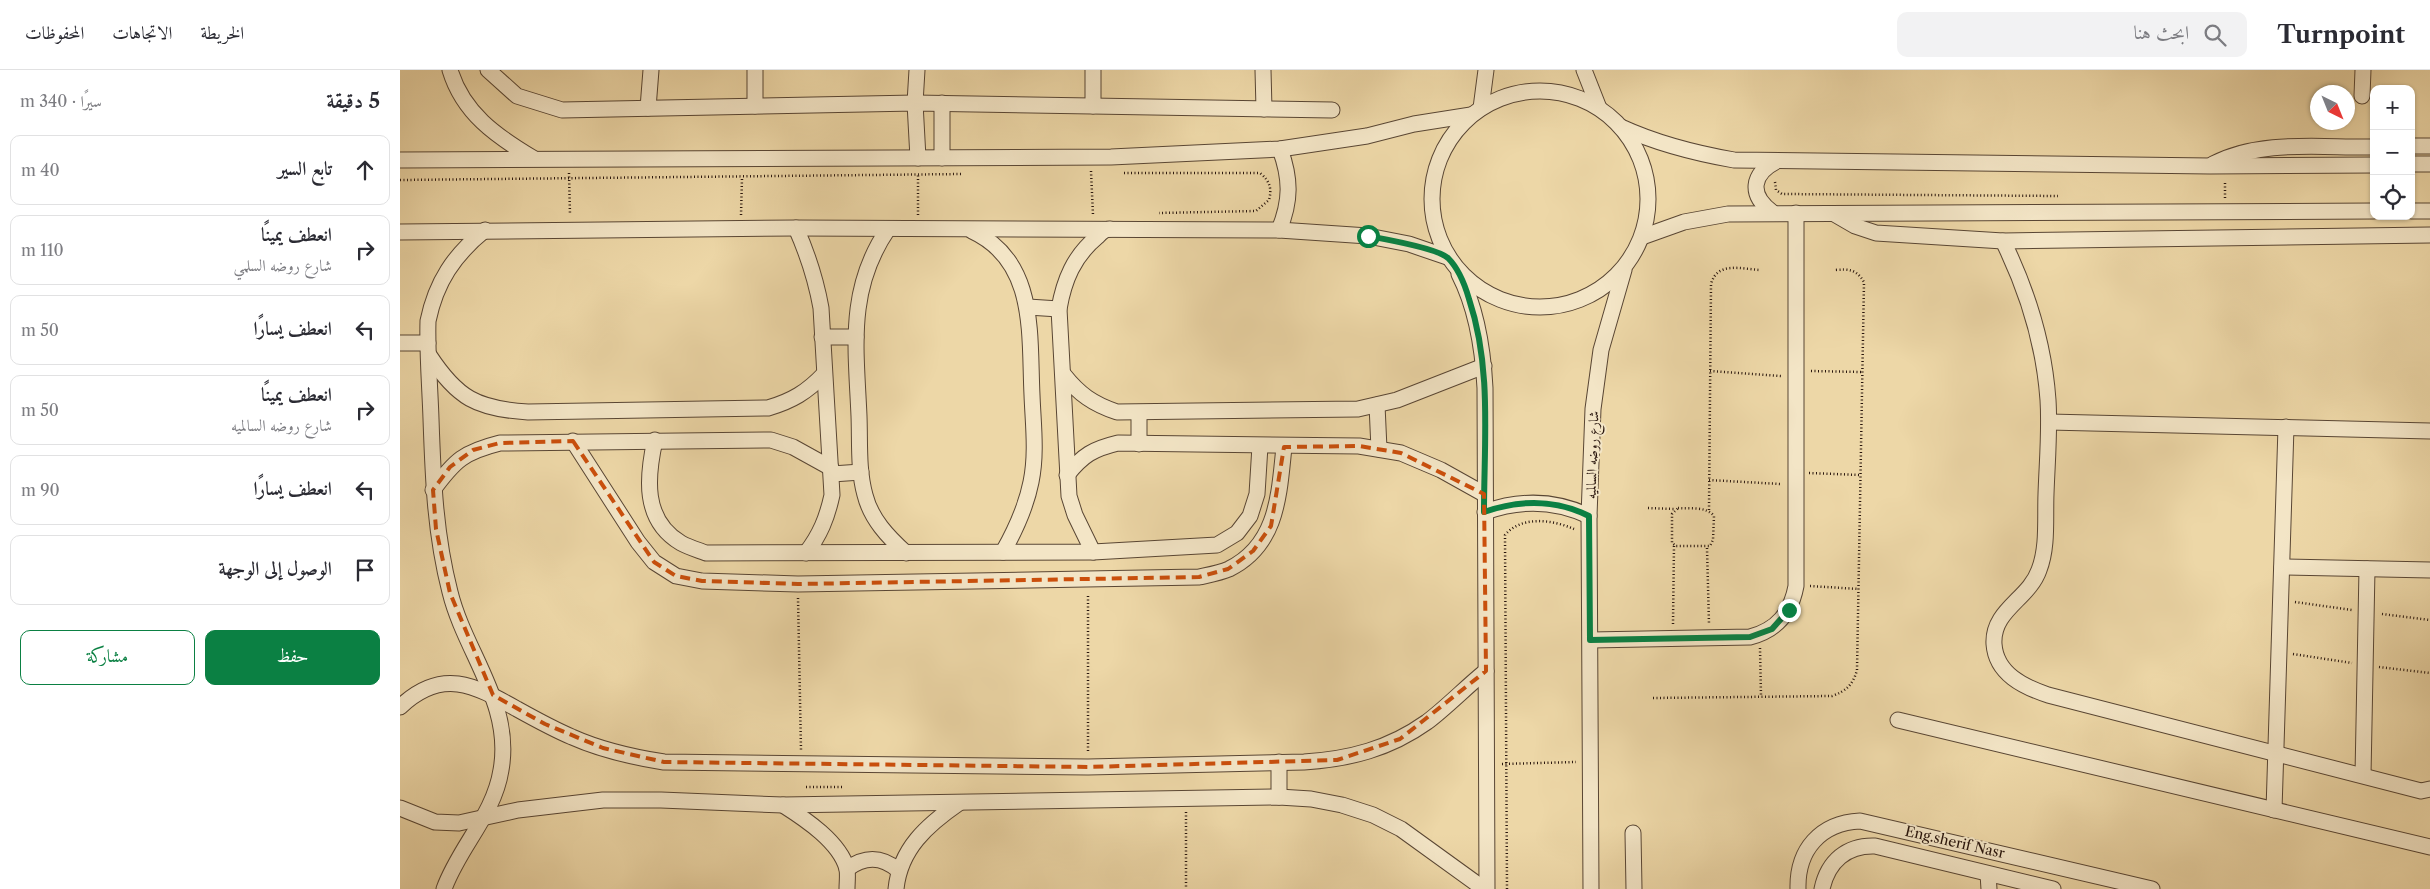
<!DOCTYPE html>
<html lang="ar">
<head>
<meta charset="utf-8">
<style>
	body { margin:0; font-family:"Libre Caslon Text",Amiri,serif; background:#f2f2f3; color:#2b2b33; direction:rtl }
	.controls { position:absolute; right:15px; top:15px; display:grid; overflow:hidden; border-radius:10px; box-shadow:0 1px 4px #0004 }
	.controls button { width:45px; height:45px; display:grid; place-items:center; padding:0; border:0; border-bottom:1px solid #e1e1e2; background:#fff; color:#2b2b33; font:25px sans-serif }
	.compass { position:absolute; left:1910px; top:15px; width:45px; height:45px; border-radius:50%; background:#fff; box-shadow:0 1px 4px #0004; rotate:137deg }
	.stop { position:absolute; width:15px; height:15px; margin:-11px; border:4px solid #0b8043; border-radius:50%; background:#fff }
	.stop.end { background:#0b8043; border-color:#fff; box-shadow:0 1px 5px #0008 }
	.list { margin:0; padding:0; list-style:none }
	h2 { display:flex; justify-content:space-between; align-items:center; height:65px; margin:0; padding:0 20px; font-size:21px }
	h2 small { font-size:16px; font-weight:400; color:#7c7c81 }
	.list li { display:grid; grid-template-columns:32px 1fr auto; gap:15px; align-items:center; box-sizing:border-box; height:70px; margin:0 10px 10px; padding:0 10px; border:1px solid #e1e1e2; border-radius:10px }
	.list b { display:block; font-size:19px; white-space:nowrap }
	.list p { margin:0; font-size:16px; white-space:nowrap; color:#7c7c81 }
	.list em { font-size:16px; font-style:normal; color:#7c7c81 }
	.actions { display:flex; gap:10px; padding:15px 20px }
	.actions a { flex:1; padding:11px 0; border:1px solid #0b8043; border-radius:10px; text-align:center; font-size:18px; color:#0b8043 }
	.actions .main { background:#0b8043; color:#fff }
	.icon { flex:none; width:28px; height:28px; fill:none; stroke:currentColor; stroke-width:2; stroke-linecap:round; stroke-linejoin:round }
	.map { position:relative; flex:none; width:2030px; height:819px; overflow:hidden; direction:ltr }
	header { display:flex; align-items:center; gap:30px; box-sizing:border-box; height:70px; padding:0 25px; background:#fff; border-bottom:1px solid #e1e1e2 }
	header strong { font-size:24px }
	nav { display:flex; gap:28px; margin-inline-start:auto; font-size:18px }
	.search { width:350px; height:45px; background:#f2f2f3; display:flex; align-items:center; gap:12px; box-sizing:border-box; padding:0 18px; border-radius:10px; color:#7c7c81; font-size:19px }
	main { display:flex }
	aside { flex:1; background:#fff }
	.map>svg:first-child { display:block }
	.lines { fill:none; stroke-linecap:round; stroke-linejoin:round }
	.minor-casing { stroke:#594634; stroke-width:17 }
	.path { stroke:#28150d; stroke-width:2.5; stroke-dasharray:1 2.5; stroke-linecap:butt }
	.minor { stroke:#f3e5c6; stroke-width:15 }
	.route { stroke:#0b8043; stroke-width:6 }
	.marked { fill:none; stroke:#cb4f0c; stroke-width:4; stroke-dasharray:10 6; stroke-linejoin:round }
	.labels { text-anchor:middle; dominant-baseline:central; stroke-width:4; stroke-linejoin:round; paint-order:stroke }
	.street-label { font-size:14px; fill:#28150d; stroke:#f3e5c6 }
</style>
</head>
<body>
<header>
<strong>Turnpoint</strong>
<div class="search"><svg class="icon" aria-label="search" viewBox="0 0 24 24"><circle cx="10" cy="10" r="6"/><path d="M15 15l6 6"/></svg>ابحث هنا</div>
<nav><a>الخريطة</a><a>الاتجاهات</a><a>المحفوظات</a></nav>
</header>
<main>
<div class="map">
<svg width="2030" height="819" viewBox="0 0 2030 819">
	<rect width="100%" height="100%" fill="#edd7a7"/>
	<filter id="stains"><feTurbulence type="fractalNoise" baseFrequency=".004" numOctaves="4"/><feColorMatrix values="0 0 0 0 .2 0 0 0 0 .09 0 0 0 0 .02 0 0 0 .5 -.17"/></filter>
	<radialGradient id="worn" r=".72"><stop offset=".6" stop-color="#630" stop-opacity="0"/><stop offset="1" stop-color="#630" stop-opacity=".3"/></radialGradient>
	<g class="lines">
		<defs>
			<g id="minor">
				<path d="M50 0C63 43 96 66 133 88"/>
				<path d="M88 0 117 26 162 40 515 33 932 40"/>
				<path d="M355 0V36"/>
				<path d="M517 0 515 33 518 88"/>
				<path d="M693 0V36"/>
				<path d="M863 0 864 39"/>
				<path d="M1184 0 1199 38"/>
				<circle cx="1140" cy="129" r="108"/>
				<path d="M1962 26 1963 0"/>
				<path d="M248 38 251 0"/>
				<path d="M1081 38 1086 0"/>
				<path d="M1221 57C1258 74 1294 83 1334 90L1810 96 1974 95"/>
				<path d="M2011 76H2030"/>
				<path d="M542 88V33"/>
				<path d="M0 90 711 87 880 79 967 66 1014 54 1071 45"/>
				<path d="M1813 94C1861 69 1921 78 1974 77"/>
				<path d="M2011 94H2030"/>
				<path d="M2011 141H2030"/>
				<path d="M1372 142C1349 125 1351 104 1377 91"/>
				<path d="M1436 145 1455 156 1476 163 1603 171 2030 165"/>
				<path d="M396 158C408 185 416 210 421 238L432 425C427 448 420 465 406 483"/>
				<path d="M488 159C447 219 456 277 459 346 460 372 458 400 465 425 471 449 488 467 506 483"/>
				<path d="M879 160C891 131 891 109 880 79"/>
				<path d="M572 161C637 191 629 264 632 325 633 353 637 383 631 412 626 437 616 459 603 482"/>
				<path d="M0 162 396 158 879 160 968 166 1009 174 1047 187"/>
				<path d="M1242 167 1284 152 1328 144 1974 141"/>
				<path d="M1603 171C1628 222 1644 273 1648 330 1650 361 1647 393 1646 424 1645 449 1648 477 1639 500 1629 529 1592 540 1594 574 1596 604 1624 617 1648 625L2021 721 2030 719"/>
				<path d="M1059 204C1077 239 1083 279 1085 318L1087 819"/>
				<path d="M628 237 659 239"/>
				<path d="M422 267H456"/>
				<path d="M0 273H28"/>
				<path d="M29 285C57 328 77 339 128 342L368 338C392 331 407 322 424 304"/>
				<path d="M664 305C679 324 693 334 717 342L958 339 997 330 1084 296"/>
				<path d="M977 335 979 379"/>
				<path d="M1649 352 2030 361"/>
				<path d="M255 370C247 406 242 450 281 473 288 477 298 480 306 483L693 482 817 475 837 463 850 446 857 424 860 376"/>
				<path d="M173 371 238 472 254 492 276 506 302 511 398 514 799 507C808 505 820 503 829 499 878 475 879 424 884 377"/>
				<path d="M739 374V343"/>
				<path d="M432 404 461 402"/>
				<path d="M667 405C683 385 693 379 718 373L959 376 1001 383 1041 400 1084 424"/>
				<path d="M33 420C55 390 64 382 100 373L371 370 393 377 431 398"/>
				<path d="M1085 442C1121 429 1155 430 1189 446"/>
				<path d="M693 482 675 445 669 426 659 239C664 210 674 186 697 167 701 163 704 159 710 159"/>
				<path d="M1882 497 2030 500"/>
				<path d="M1191 570 1350 567C1377 560 1391 543 1396 516V143"/>
				<path d="M0 637C42 597 74 615 117 639 135 649 153 659 172 667 201 680 232 687 264 692L688 697 904 692C950 689 989 679 1027 652 1047 637 1066 617 1086 601"/>
				<path d="M1498 650 2030 777"/>
				<path d="M879 692V727"/>
				<path d="M1963 705 1967 499"/>
				<path d="M383 735C405 749 440 772 447 799 448 805 447 813 447 819"/>
				<path d="M0 738 35 752 59 753 118 740 203 730H261L383 735 879 727 911 729 942 735 973 745 1001 759 1084 819"/>
				<path d="M1874 740 1886 357"/>
				<path d="M1233 763 1234 819"/>
				<path d="M447 799C465 786 481 786 498 800"/>
				<path d="M1588 804 1589 819"/>
				<path d="M44 819C59 777 94 745 101 700 113 634 65 583 50 522 35 464 33 408 31 349 30 317 27 284 28 251 36 212 54 185 85 160"/>
				<path d="M496 819C500 779 527 755 559 733"/>
				<path d="M1191 819 1189 446 1193 339 1201 280 1224 200"/>
				<path d="M1398 819C1397 780 1420 753 1460 751L1752 819"/>
				<path d="M1422 819C1428 791 1447 775 1475 776L1653 819"/>
			</g>
		</defs>
		<use href="#minor" class="minor-casing"/>
		<g class="path">
			<path d="M691 101 693 145"/>
			<path d="M169 103 170 145"/>
			<path d="M724 103H860C870 111 872 119 869 130L856 141 759 143"/>
			<path d="M0 110 563 104"/>
			<path d="M1375 112 1376 120 1382 124 1658 126"/>
			<path d="M1825 128V111"/>
			<path d="M341 145 342 108"/>
			<path d="M518 145V105"/>
			<path d="M1310 301 1381 306"/>
			<path d="M1411 301 1462 302"/>
			<path d="M1409 403 1460 405"/>
			<path d="M1309 410 1380 414"/>
			<path d="M1248 438 1275 439"/>
			<path d="M1278 438C1290 439 1306 436 1314 446L1313 470 1310 476H1276L1272 473V444Z"/>
			<path d="M1309 440 1311 214C1317 191 1342 199 1360 200"/>
			<path d="M1307 478 1309 554"/>
			<path d="M1410 516 1459 519"/>
			<path d="M398 528 401 680"/>
			<path d="M1895 532 1952 540"/>
			<path d="M1982 544 2030 550"/>
			<path d="M1273 554 1274 475"/>
			<path d="M1360 578 1361 626"/>
			<path d="M1893 584 1952 593"/>
			<path d="M1979 597 2030 603"/>
			<path d="M1253 628 1432 626C1446 621 1453 615 1457 600L1464 212C1456 199 1449 199 1435 200"/>
			<path d="M688 681V524"/>
			<path d="M1102 694 1176 692"/>
			<path d="M406 717H442"/>
			<path d="M786 742V819"/>
			<path d="M1107 819 1105 465C1122 445 1153 450 1174 459"/>
		</g>
		<use href="#minor" class="minor"/>
	</g>
	<g class="lines">
		<path class="route" d="M968 166C984 169 1037 178 1048 188 1059 199 1065 215 1069 229 1092 298 1084 370 1084 442 1121 429 1155 429 1189 446L1190 570 1350 567 1372 559 1389 540"/>
	</g>
	<path class="marked" d="M173 371 254 492 276 506 302 511 398 514 799 507 828 499 853 481 871 456 884 377 959 376 1001 383 1084 424 1086 601 1000 669 937 690 688 697 264 692 203 678 145 654 93 625 50 523 36 459 33 420 50 397 73 380 100 373Z"/>
	<g class="labels">
		<g class="street-label">
			<text transform="translate(1192 385) rotate(-88)">شارع روضه السالميه</text>
			<text transform="translate(1555 772) rotate(13)">Eng.sherif Nasr</text>
		</g>
	</g>
	<rect width="100%" height="100%" filter="url(#stains)"/>
	<rect width="100%" height="100%" fill="url(#worn)"/>
</svg>
<div class="controls">
<button>+</button>
<button>−</button>
<button><svg class="icon" aria-label="locate" viewBox="0 0 24 24"><circle cx="12" cy="12" r="6"/><path d="M12 2v4M12 18v4M2 12h4M18 12h4"/></svg></button>
</div>
<svg class="compass" viewBox="-18 -18 36 36"><path d="M0-13l5 13h-10z" fill="#e53935"/><path d="M0 13l5-13h-10z" fill="#7c7c81"/></svg>
<div class="stop" style="left:968px;top:166px"></div>
<div class="stop end" style="left:1389px;top:540px"></div>
</div>
<aside>
<h2>5 دقيقة<small>سيرًا · 340 m</small></h2>
<ul class="list">
<li><svg class="icon" aria-label="ahead" viewBox="0 0 24 24"><path d="M12 20V5M6 11l6-6 6 6"/></svg><div><b>تابع السير</b></div><em>40 m</em></li>
<li><svg class="icon" aria-label="right" viewBox="0 0 24 24"><path d="M7 20v-9h11M14 6l5 5-5 5"/></svg><div><b>انعطف يمينًا</b><p>شارع روضه السلمي</p></div><em>110 m</em></li>
<li><svg class="icon" aria-label="left" viewBox="0 0 24 24"><path d="M17 20v-9H6M10 6l-5 5 5 5"/></svg><div><b>انعطف يسارًا</b></div><em>50 m</em></li>
<li><svg class="icon" aria-label="right" viewBox="0 0 24 24"><path d="M7 20v-9h11M14 6l5 5-5 5"/></svg><div><b>انعطف يمينًا</b><p>شارع روضه السالميه</p></div><em>50 m</em></li>
<li><svg class="icon" aria-label="left" viewBox="0 0 24 24"><path d="M17 20v-9H6M10 6l-5 5 5 5"/></svg><div><b>انعطف يسارًا</b></div><em>90 m</em></li>
<li><svg class="icon" aria-label="arrive" viewBox="0 0 24 24"><path d="M6 21V4h12l-3 4 3 4H6"/></svg><div><b>الوصول إلى الوجهة</b></div></li>
</ul>
<div class="actions"><a class="main">حفظ</a><a>مشاركة</a></div>
</aside>
</main>
</body>
</html>
